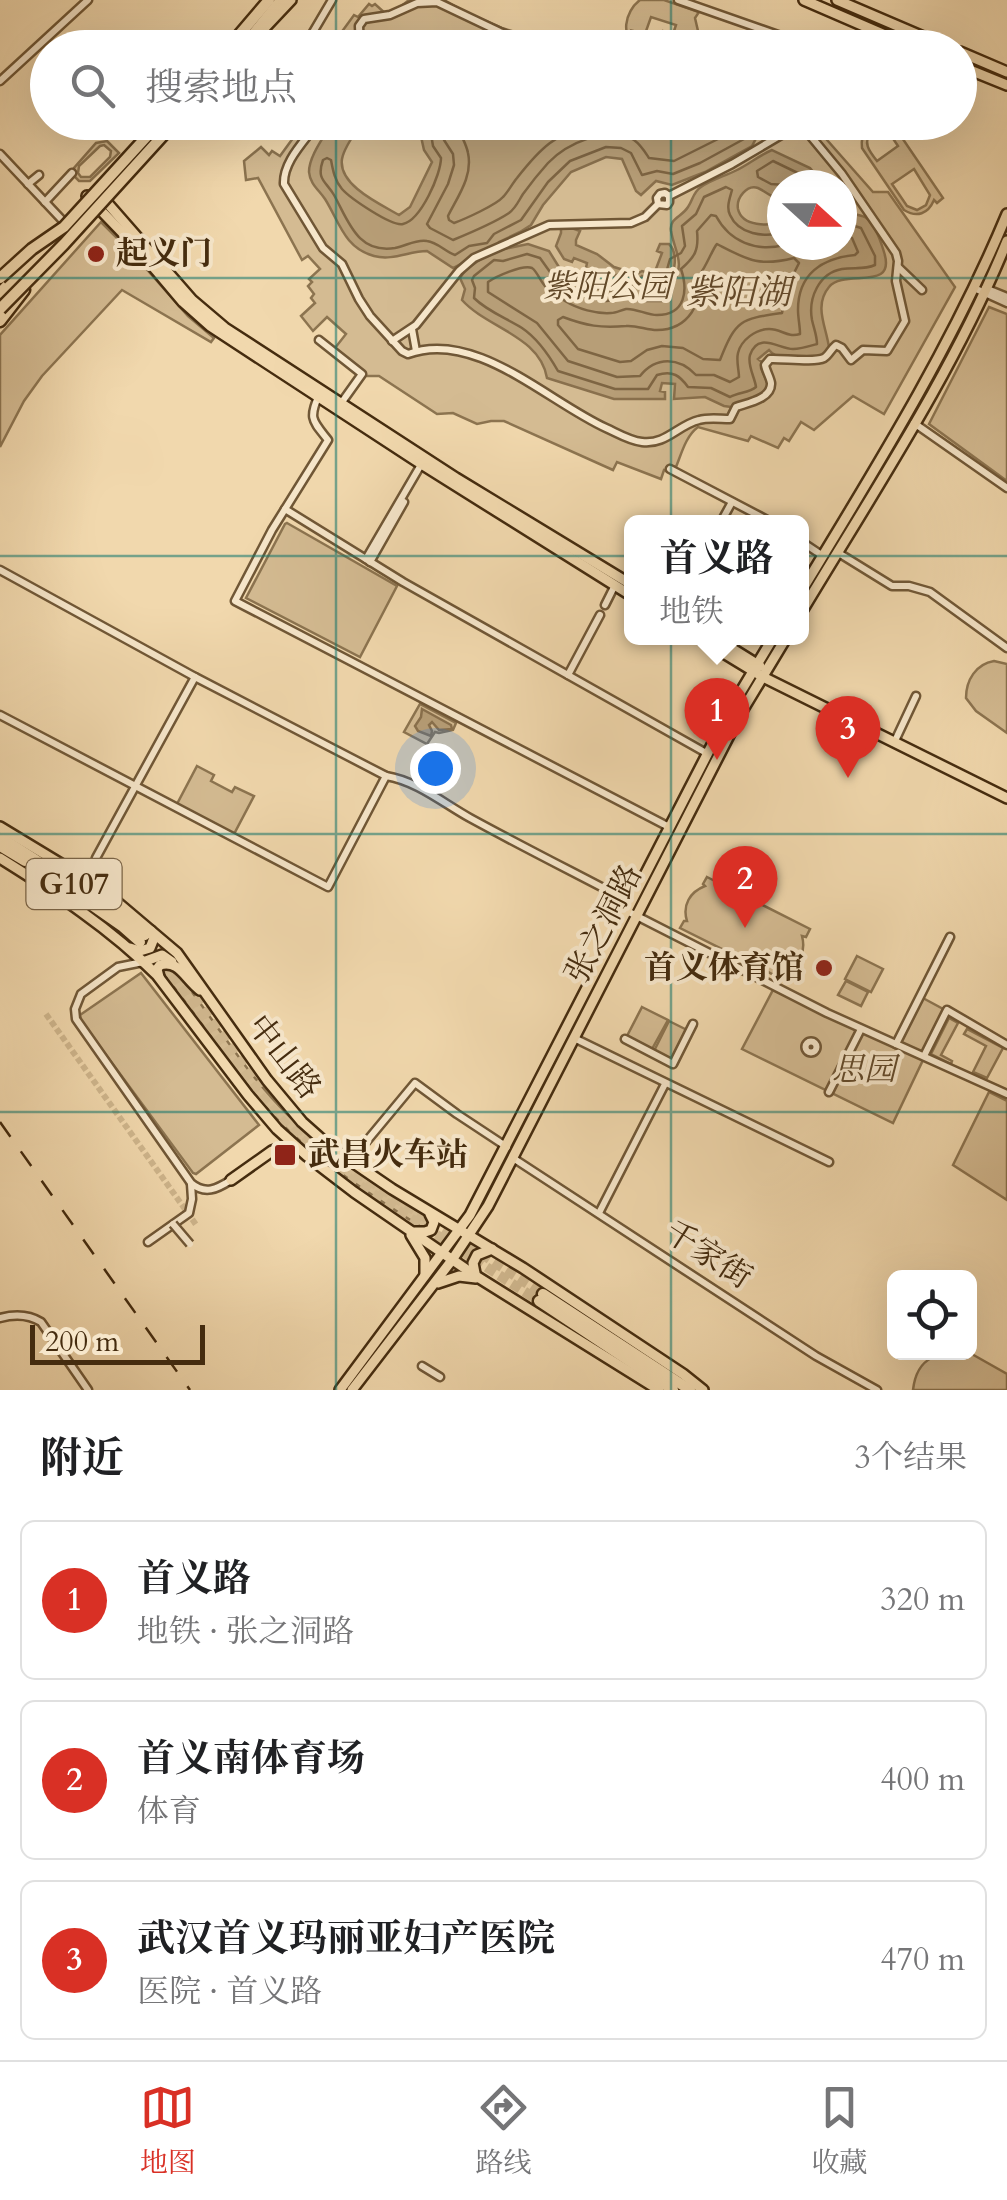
<!DOCTYPE html>
<html lang="zh">
<head>
<meta charset="utf-8">
<style>
	body { margin:0; font-family:Cardo,"Noto Serif SC",serif; background:#f2f2f2; color:#202124 }
	.controls { position:absolute; right:30px; bottom:30px; display:grid; overflow:hidden; border-radius:15px; box-shadow:0 10px 40px #0002 }
	.controls button { width:90px; height:90px; display:grid; place-items:center; padding:0; border:0; border-bottom:2px solid #e0e0e0; background:#fff; color:#202124; font:50px sans-serif }
	.compass { position:absolute; left:767px; top:170px; width:90px; height:90px; border-radius:50%; background:#fff; box-shadow:0 10px 40px #0002; rotate:111deg }
	.scale { position:absolute; left:30px; bottom:25px; width:175px; box-sizing:border-box; padding-left:10px; border:5px solid #452c0f; border-top:0; font-size:28px; line-height:35px; white-space:nowrap; color:#452c0f; -webkit-text-stroke:8px #f6e6ca; paint-order:stroke }
	.you { position:absolute; left:435px; top:768px; width:35px; height:35px; margin:-25px; border:8px solid #fff; border-radius:50%; background:#1a73e8; box-shadow:0 0 0 15px #1a73e833 }
	.badge { display:grid; place-items:center; width:65px; height:65px; border-radius:50%; background:#d93025; color:#fff; font-size:32px; font-weight:700 }
	.pin { position:absolute; translate:-50% -82px; filter:drop-shadow(0 2px 5px #0008) }
	.pin::after { content:''; position:absolute; top:52px; width:35px; height:30px; background:inherit; clip-path:polygon(0 0,100% 0,50% 100%) }
	.popup { position:absolute; left:624px; top:515px; width:185px; height:130px; box-sizing:border-box; display:grid; place-content:center; border-radius:15px; background:#fff; filter:drop-shadow(0 2px 8px #0005); font-size:32px; white-space:nowrap; color:#757577 }
	.popup b { font-size:38px; color:#202124 }
	.popup::after { content:''; position:absolute; left:50%; top:100%; margin-left:-20px; border:20px solid transparent; border-top-color:#fff }
	.list { margin:0; padding:0; list-style:none }
	h2 { display:flex; justify-content:space-between; align-items:center; height:130px; margin:0; padding:0 40px; font-size:42px }
	h2 small { font-size:32px; font-weight:400; color:#757577 }
	.list li { display:grid; grid-template-columns:65px 1fr auto; gap:30px; align-items:center; box-sizing:border-box; height:160px; margin:0 20px 20px; padding:0 20px; border:2px solid #e0e0e0; border-radius:15px }
	.list b { display:block; font-size:38px; white-space:nowrap }
	.list p { margin:0; font-size:32px; white-space:nowrap; color:#757577 }
	.list em { font-size:32px; font-style:normal; color:#757577 }
	.icon { flex:none; width:55px; height:55px; fill:none; stroke:currentColor; stroke-width:2; stroke-linecap:round; stroke-linejoin:round }
	.map { position:relative; flex:none; width:1007px; height:1390px; overflow:hidden }
	.search { position:absolute; background:#fff; box-shadow:0 10px 40px #0002; left:30px; right:30px; top:30px; height:110px; display:flex; align-items:center; gap:25px; box-sizing:border-box; padding:0 35px; border-radius:55px; color:#757577; font-size:38px }
	.sheet { height:670px; background:#fff }
	nav { display:flex; justify-content:space-around; align-items:center; box-sizing:border-box; height:140px; border-top:2px solid #e0e0e0; background:#fff; font-size:28px; color:#757577 }
	nav a { display:grid; justify-items:center; gap:5px }
	nav .on { color:#d93025 }
	.map>svg:first-child { display:block }
	.green { fill:#d4bb92; stroke:#8c7450; stroke-width:2.5; fill-rule:evenodd }
	.water { fill:#b79e77; stroke:#89704d; stroke-width:2.5 }
	.lines { fill:none; stroke-linecap:round; stroke-linejoin:round }
	.shore { stroke:#7e6543; stroke-width:2.5 }
	.minor-tunnel { stroke:#cfb68d; stroke-width:6; stroke-dasharray:6 3; stroke-linecap:butt }
	.highway-tunnel { stroke:#cfb68d; stroke-width:10; stroke-dasharray:10 5; stroke-linecap:butt }
	.minor-casing { stroke:#705736; stroke-width:11 }
	.major-casing { stroke:#452c0f; stroke-width:14 }
	.highway-casing { stroke:#452c0f; stroke-width:15 }
	.minor { stroke:#f6e6ca; stroke-width:6 }
	.major { stroke:#f1d8ad; stroke-width:9 }
	.highway { stroke:#f1d8ad; stroke-width:10 }
	.rail { stroke:#452c0f; stroke-width:2.5; stroke-dasharray:18 18; stroke-linecap:butt }
	.minor-bridge-casing { stroke:#705736; stroke-width:11; stroke-linecap:butt }
	.highway-bridge-casing { stroke:#452c0f; stroke-width:15; stroke-linecap:butt }
	.minor-bridge { stroke:#f6e6ca; stroke-width:6 }
	.highway-bridge { stroke:#f1d8ad; stroke-width:10 }
	.grid { fill:none; stroke:#0f766e; stroke-width:2.5; stroke-opacity:0.55 }
	.poi-dot { fill:#8f2418; stroke:#f6e6ca; stroke-width:4 }
	.labels { text-anchor:middle; dominant-baseline:central; stroke-width:8; stroke-linejoin:round; paint-order:stroke }
	.shield { fill:#f6e6ca; stroke:#7a6447; stroke-width:2.5 }
	.shield-label { font-size:30px; font-weight:bold; fill:#452c0f }
	.poi-label { font-size:32px; font-weight:bold; fill:#452c0f; stroke:#f6e6ca; text-anchor:start }
	.park-label { font-size:32px; font-style:italic; fill:#624929; stroke:#f6e6ca }
	.street-label { font-size:32px; fill:#452c0f; stroke:#f6e6ca }
	.water-label { font-size:35px; font-style:italic; fill:#624829; stroke:#f6e6ca }
</style>
</head>
<body>
<div class="map">
<svg width="1007" height="1390" viewBox="0 0 1007 1390">
	<rect width="100%" height="100%" fill="#f1d8ad"/>
	<filter id="stains"><feTurbulence type="fractalNoise" baseFrequency=".002" numOctaves="4"/><feColorMatrix values="0 0 0 0 .2 0 0 0 0 .09 0 0 0 0 .02 0 0 0 .5 -.17"/></filter>
	<radialGradient id="worn" r=".72"><stop offset=".6" stop-color="#630" stop-opacity="0"/><stop offset="1" stop-color="#630" stop-opacity=".3"/></radialGradient>
	<g class="green">
		<path d="M409 0H444L467 13 502 28 562 47 330 48 354 15 358 17 369 4 372 6 375 4 386 14 395 11Z"/>
		<path d="M640 0H664L699 12 695 18 698 31 693 46 682 47 670 43 676 25 651 17 645 34 633 31 641 40 657 46 663 31 671 34 666 47C659 47 648 49 641 47 618 39 625 11 640 0Z"/>
		<path d="M304 123H812L873 192H888L955 287 884 414 853 396 814 430 801 422 789 441 784 438 778 448 751 436 748 441 698 427C686 436 682 452 676 467L670 465 668 471 664 470 661 479 617 462 613 470 504 421H491L477 424 453 413 437 414 379 376H367L335 348 346 334 327 317 313 331 301 316 315 303 311 298 314 294 308 286 312 282 309 279 320 269 308 256 302 260 258 178 246 180 244 161 261 147 269 155 272 151 280 156ZM782 185H842V245H782Z"/>
		<path d="M883 123H892L943 198 937 203 934 200C928 214 917 218 904 210L862 148C860 132 869 124 883 123ZM882 128 890 134 898 146 877 161C869 151 862 142 872 131ZM914 169 930 195 926 205 917 210 907 206 892 184Z"/>
		<path d="M107 141 119 153 90 181H79L75 177 74 168 96 143ZM104 145 111 151 110 157 90 177H81L78 173 79 166 100 146Z"/>
		<path d="M101 222 135 256 188 316 214 338 211 342 122 290 42 376 24 401 0 447V335Z"/>
		<path d="M989 307 1007 314V481L929 424Z"/>
		<path d="M287 523 397 586 360 657 246 598 285 524Z"/>
		<path d="M994 661 1007 664V733L976 711 966 698C966 680 976 664 994 661Z"/>
		<path d="M420 704 456 723 453 730 439 733 435 732 427 744 404 732Z"/>
		<path d="M197 766 214 775 211 781 232 792 235 787 254 796 234 834 177 804Z"/>
		<path d="M707 877 810 929 806 937 802 936C806 951 800 964 786 970L788 972 784 980 680 928 684 921H687C682 905 690 892 705 886L703 884Z"/>
		<path d="M857 956 883 969 871 992 845 979Z"/>
		<path d="M163 965 177 972C213 1018 244 1071 286 1113 328 1155 380 1186 430 1219L431 1226 424 1229C372 1195 318 1162 275 1117 232 1072 200 1017 160 970Z"/>
		<path d="M141 973 259 1125 196 1174 193 1173 81 1021 80 1015Z"/>
		<path d="M846 981 868 992 861 1006 838 995Z"/>
		<path d="M773 990 923 1060 893 1123 742 1049Z"/>
		<path d="M921 997 945 1010 923 1054 898 1042Z"/>
		<path d="M642 1007 668 1020 652 1049 627 1036Z"/>
		<path d="M949 1018 958 1023 941 1055 952 1061 951 1064 931 1054Z"/>
		<path d="M669 1021 687 1030 672 1060 654 1051Z"/>
		<path d="M967 1029 1003 1048 987 1078 973 1072 986 1046 964 1034Z"/>
		<path d="M989 1092 1007 1101V1200L953 1165Z"/>
		<path d="M970 1353 1007 1374V1390H913C917 1355 939 1352 970 1353Z"/>
	</g>
	<g class="water">
		<path d="M332 123H362C355 133 344 147 342 159 338 185 380 204 399 215L410 207 432 162 424 150 418 123H764L752 146 705 172 672 185 656 181 641 195 636 191 622 159 606 157 571 172 543 205 531 225 520 232 499 242V250L528 244 549 251 562 272 586 286 610 291 629 284 646 291 660 292 663 285 642 276 638 280 621 273 610 278 586 268 587 263 574 258 572 262 564 259 556 246 561 233V227L566 226 580 231 576 240V245L597 254 614 267 637 274 642 271 654 274 662 253 657 251 660 244H669C679 254 674 271 670 283L672 285C686 263 675 253 671 231 669 218 682 217 688 207 693 200 693 192 701 187 711 180 725 176 737 170 749 164 760 155 772 150L810 168 824 185H782V191L772 196C767 194 763 190 758 188 747 184 736 198 738 209 742 227 769 226 782 222V245H842V210C849 214 858 214 865 217 874 223 881 242 884 252 897 293 844 268 829 287 813 306 827 328 829 348L822 357C804 356 780 364 769 350L758 359 763 363 761 368 769 387 765 393 753 401 741 402 731 407 724 406 705 397 674 399 675 384 662 383 660 391 665 392V399H614L547 378C540 336 487 328 462 300L465 289 460 278 466 269 484 257 482 253 453 268 427 251C409 251 393 261 374 256 344 248 339 221 325 199 319 190 310 184 309 172 309 156 324 137 332 123Z"/>
		<path d="M422 709 451 725 452 729 439 730 432 722 429 725 432 731 431 736 418 731 415 726 421 717Z"/>
	</g>
	<g class="lines">
		<g class="shore">
			<path d="M429 122 433 146 441 158C441 174 421 220 403 224 392 227 350 198 342 189 335 181 333 171 331 160L327 158 323 160C316 180 326 181 334 195 348 220 357 254 395 248 406 246 416 239 427 241 437 242 446 252 455 255L469 246 487 243 494 234 521 220 548 182 570 161 606 147 621 148 631 153 642 175 657 171 673 174 700 163 744 139 753 122"/>
			<path d="M442 122 444 140 453 154 454 165 448 184 427 224 430 228 453 240C470 233 494 223 509 213 516 208 519 200 523 194 531 183 539 173 548 163 566 144 609 124 634 140 641 145 645 152 649 158L674 161 734 131 739 122"/>
			<path d="M457 122C459 134 466 142 468 153 473 176 458 196 448 216L449 220 454 223C465 219 496 205 503 197 508 192 512 184 517 178 542 146 554 136 592 122"/>
			<path d="M786 185 771 184 758 177 757 171 773 161 804 176 812 185"/>
			<path d="M782 233C764 237 739 235 730 215 726 207 730 198 732 190L726 187 704 197 696 214 682 226 685 246 681 253 670 259 666 273 672 282 673 288 671 296 665 301H646L629 295 615 300 606 301 587 297 570 290 555 279 540 258 527 254 503 261 494 260 474 276 472 280 475 288 474 298C487 311 506 318 522 328 537 338 550 357 558 371L615 389H648L657 375C673 370 680 376 688 387L711 388 730 397C739 392 749 393 756 387 755 378 747 365 750 355 758 331 779 349 793 349 800 349 810 346 817 344 817 336 814 329 812 320 808 298 819 273 842 269 854 267 864 270 875 265V256L861 228 842 222"/>
			<path d="M717 244C748 260 758 267 794 258L799 263 787 287 782 313C741 319 736 319 720 360L703 359 683 348 662 346 647 350 631 361 620 362 578 349 558 325V320L563 317C587 326 600 328 626 326 636 325 647 330 657 330 689 330 703 302 700 274 706 267 713 248 717 244Z"/>
			<path d="M784 245C756 252 730 242 716 216L711 215 697 231C699 250 695 257 681 269 688 290 686 315 657 315 647 315 635 308 626 309 621 310 616 313 611 313 596 314 578 309 565 301 559 297 551 293 546 287 541 283 537 271 532 268 523 264 495 277 488 282V292L537 323 568 361 617 377 640 376C656 356 679 357 696 375H714L730 382 739 377C739 370 736 361 738 353 741 340 756 329 769 329 782 329 787 338 800 334 800 326 798 318 798 310 798 274 822 258 855 255L858 252 852 238 842 235"/>
		</g>
		<path class="minor-tunnel" d="M46 1014 197 1226"/>
		<g class="highway-tunnel">
			<path d="M140 943 175 982 249 1083 293 1133 353 1181 539 1301"/>
			<path d="M177 972 262 1087"/>
			<path d="M296 1126 359 1174 543 1294"/>
		</g>
		<defs>
			<g id="minor">
				<path d="M678 0 815 48"/>
				<path d="M309 39 332 0"/>
				<path d="M360 48 359 26 364 19 390 15 417 3 437 2 500 32 540 48"/>
				<path d="M0 81 88 0"/>
				<path d="M318 122C305 141 283 161 284 184L323 248 342 264 359 299 370 316 402 351 408 354C475 329 547 401 606 428 617 433 630 441 642 442 666 445 678 425 699 420 709 417 720 419 730 419L736 407C747 403 772 399 771 383 770 377 766 371 765 365L770 359C781 358 814 363 824 358 829 355 831 349 836 345L842 348 851 360 863 350 887 351 905 321 896 281 898 261 896 253 842 174 799 122"/>
				<path d="M0 154 63 221"/>
				<path d="M28 184 39 175"/>
				<path d="M669 196V202L667 205 658 204 657 198 660 194 665 193 669 196 732 164 800 124"/>
				<path d="M45 202 72 173"/>
				<path d="M898 267 922 290"/>
				<path d="M974 288 1007 303"/>
				<path d="M985 288 1007 297"/>
				<path d="M412 329 416 351"/>
				<path d="M319 340 362 374 342 402"/>
				<path d="M392 341 416 325 459 271 474 258 549 225 631 223 645 217 658 204"/>
				<path d="M319 395C308 419 313 421 328 440L272 530 235 601 669 827"/>
				<path d="M914 423 1007 488"/>
				<path d="M670 469 771 522"/>
				<path d="M285 509 403 582 708 754"/>
				<path d="M721 522 732 502"/>
				<path d="M802 542 823 556"/>
				<path d="M837 552 892 586H909L930 592 1007 648"/>
				<path d="M366 559 422 463"/>
				<path d="M370 562 404 502"/>
				<path d="M0 570 195 677"/>
				<path d="M605 605 615 585"/>
				<path d="M568 675 600 615"/>
				<path d="M0 715 328 887 386 776"/>
				<path d="M894 743 916 696"/>
				<path d="M96 858 195 677 386 776C417 781 443 803 470 818 523 847 577 874 630 902"/>
				<path d="M84 878 92 863"/>
				<path d="M627 911 827 1013 1007 1094"/>
				<path d="M143 962 118 967 81 994 75 1009 76 1019 191 1183C205 1195 217 1189 231 1180"/>
				<path d="M574 1038 829 1162"/>
				<path d="M625 1039 673 1064 693 1024"/>
				<circle cx="811" cy="1047" r="5.5"/>
				<path d="M896 1044 950 937"/>
				<path d="M924 1056 947 1010 1007 1045"/>
				<path d="M829 1092 861 1029"/>
				<path d="M513 1158 816 1356 877 1390"/>
				<path d="M351 1160 415 1083 457 1114 507 1147"/>
				<path d="M599 1213 665 1084"/>
				<path d="M148 1242 189 1213 192 1199 191 1184"/>
				<path d="M0 1318C15 1314 28 1314 41 1322L88 1390"/>
				<path d="M422 1366 440 1377"/>
			</g>
			<g id="major">
				<path d="M804 0 915 48"/>
				<path d="M837 0 949 48"/>
				<path d="M258 35 291 0"/>
				<path d="M960 52 1007 72"/>
				<path d="M960 66 1007 85"/>
				<path d="M87 196 139 250 183 302 210 326 415 460 632 596"/>
				<path d="M102 197 192 300 225 328 456 478 632 585"/>
				<path d="M802 590C876 468 952 346 1007 214"/>
				<path d="M802 611C874 491 954 371 1007 241"/>
				<path d="M699 638 763 677 1007 798"/>
				<path d="M715 638 760 666"/>
				<path d="M0 827 99 887 177 953 267 1080 302 1122 329 1146 392 1189 523 1268 683 1374 703 1390"/>
				<path d="M0 858C56 893 110 928 157 975L248 1095 277 1129 307 1156 354 1192 476 1276 659 1390"/>
				<path d="M130 948 140 951 150 948 154 938 151 931"/>
				<path d="M143 962 162 955 172 962"/>
				<path d="M159 977 157 969 160 965C179 959 186 980 200 990"/>
				<path d="M231 1180 272 1151 293 1144"/>
				<path d="M415 1232H425L431 1230 434 1222 430 1214"/>
				<path d="M411 1235 425 1258V1275"/>
				<path d="M475 1273 473 1263 477 1255 492 1249"/>
				<path d="M438 1283 459 1276 476 1278"/>
				<path d="M340 1390 470 1215 731 708 773 638"/>
				<path d="M352 1390 452 1260 488 1206 739 716 786 638"/>
			</g>
			<g id="highway">
				<path d="M228 48 269 0"/>
				<path d="M242 48 281 0"/>
				<path d="M0 293 57 235"/>
				<path d="M0 321 24 290"/>
				<path d="M0 837 109 907 145 935"/>
				<path d="M0 846 25 861"/>
				<path d="M73 892 123 927 140 942"/>
				<path d="M543 1294 690 1390"/>
				<path d="M539 1301 673 1390"/>
			</g>
		</defs>
		<use href="#minor" class="minor-casing"/>
		<use href="#major" class="major-casing"/>
		<use href="#highway" class="highway-casing"/>
		<use href="#minor" class="minor"/>
		<use href="#major" class="major"/>
		<use href="#highway" class="highway"/>
		<path class="rail" d="M0 1122 190 1390"/>
		<defs>
			<path id="minor-bridge" d="M173 1224 190 1244"/>
			<g id="highway-bridge">
				<path d="M0 278 32 249 64 227 160 122"/>
				<path d="M0 309 64 244 175 122"/>
			</g>
		</defs>
		<use href="#minor-bridge" class="minor-bridge-casing"/>
		<use href="#highway-bridge" class="highway-bridge-casing"/>
		<use href="#minor-bridge" class="minor-bridge"/>
		<use href="#highway-bridge" class="highway-bridge"/>
	</g>
	<path class="grid" d="M336 0V48M671 0V48M336 122V1390M671 122V1390M0 278H1007M0 556H1007M0 834H1007M0 1112H1007"/>
	<g class="poi-dot">
		<circle cx="96" cy="254" r="10"/>
		<circle cx="824" cy="968" r="10"/>
		<rect x="273" y="1143" width="24" height="24" rx="5"/>
	</g>
	<g class="labels">
		<rect class="shield" x="26.5" y="859" width="95" height="50" rx="8"/>
		<g class="shield-label">
			<text x="74" y="884">G107</text>
		</g>
		<g class="poi-label">
			<text x="116" y="254">起义门</text>
			<text x="804" y="968" text-anchor="end">首义体育馆</text>
			<text x="308" y="1155">武昌火车站</text>
		</g>
		<g class="park-label">
			<text x="607" y="287">紫阳公园</text>
			<text x="864" y="1070">思园</text>
		</g>
		<g class="street-label">
			<text transform="translate(604 924) rotate(-63)">张之洞路</text>
			<text transform="translate(284 1057) rotate(52)">中山路</text>
			<text transform="translate(708 1255) rotate(33)">千家街</text>
		</g>
		<g class="water-label">
			<text x="738" y="293">紫阳湖</text>
		</g>
	</g>
	<rect width="100%" height="100%" filter="url(#stains)"/>
	<rect width="100%" height="100%" fill="url(#worn)"/>
</svg>
<div class="controls">
<button><svg class="icon" aria-label="locate" viewBox="0 0 24 24"><circle cx="12" cy="12" r="6"/><path d="M12 2v4M12 18v4M2 12h4M18 12h4"/></svg></button>
</div>
<svg class="compass" viewBox="-18 -18 36 36"><path d="M0-13l5 13h-10z" fill="#e53935"/><path d="M0 13l5-13h-10z" fill="#757577"/></svg>
<div class="scale">200 m</div>
<div class="you"></div>
<div class="pin badge" style="left:717px;top:760px">1</div>
<div class="popup"><b>首义路</b>地铁</div>
<div class="pin badge" style="left:745px;top:928px">2</div>
<div class="pin badge" style="left:848px;top:778px">3</div>
<div class="search"><svg class="icon" aria-label="search" viewBox="0 0 24 24"><circle cx="10" cy="10" r="6"/><path d="M15 15l6 6"/></svg>搜索地点</div>
</div>
<section class="sheet">
<h2>附近<small>3个结果</small></h2>
<ul class="list">
<li><span class="badge">1</span><div><b>首义路</b><p>地铁 · 张之洞路</p></div><em>320 m</em></li>
<li><span class="badge">2</span><div><b>首义南体育场</b><p>体育</p></div><em>400 m</em></li>
<li><span class="badge">3</span><div><b>武汉首义玛丽亚妇产医院</b><p>医院 · 首义路</p></div><em>470 m</em></li>
</ul>
</section>
<nav>
<a class="on"><svg class="icon" aria-label="map" viewBox="0 0 24 24"><path d="M3 6l6-2 6 2 6-2v14l-6 2-6-2-6 2zM9 4v14M15 6v14"/></svg>地图</a>
<a><svg class="icon" aria-label="directions" viewBox="0 0 24 24"><path d="M12 3l9 9-9 9-9-9zM9 14v-3h6M13 9l2 2-2 2"/></svg>路线</a>
<a><svg class="icon" aria-label="saved" viewBox="0 0 24 24"><path d="M7 4h10v16l-5-4-5 4z"/></svg>收藏</a>
</nav>
</body>
</html>
